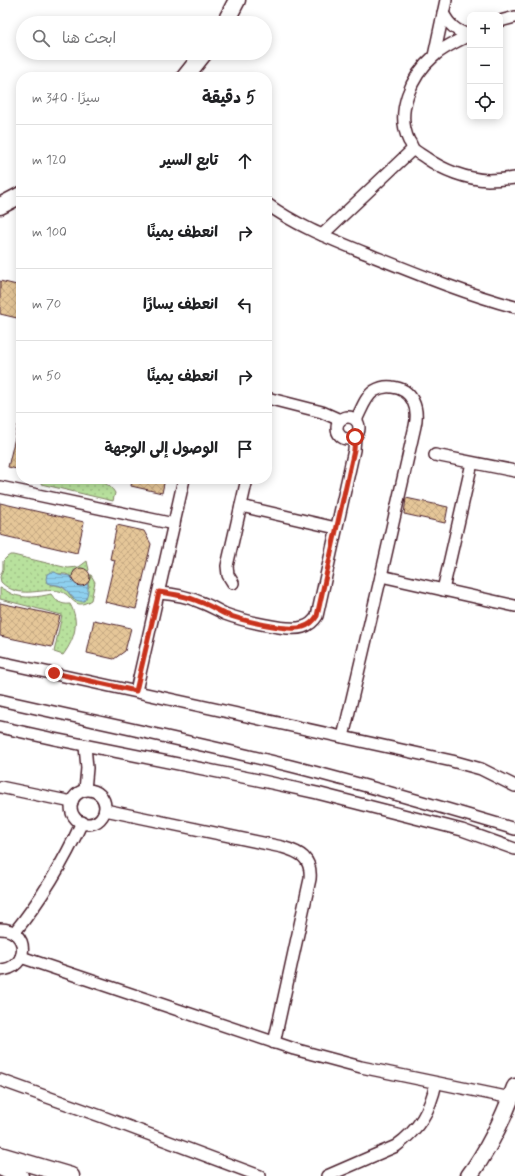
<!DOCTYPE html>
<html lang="ar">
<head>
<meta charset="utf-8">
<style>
	body { margin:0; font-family:Mynerve,"Playpen Sans Arabic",sans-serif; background:#f2f2f2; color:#202124; direction:rtl }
	.controls { position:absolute; right:12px; top:12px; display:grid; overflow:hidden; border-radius:8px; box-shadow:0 2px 10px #0003 }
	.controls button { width:36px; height:36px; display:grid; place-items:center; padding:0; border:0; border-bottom:1px solid #e0e0e0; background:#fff; color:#202124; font:20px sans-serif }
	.stop { position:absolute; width:12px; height:12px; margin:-9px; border:3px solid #c8321e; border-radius:50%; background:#fff }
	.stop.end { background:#c8321e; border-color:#fff; box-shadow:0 1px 4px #0008 }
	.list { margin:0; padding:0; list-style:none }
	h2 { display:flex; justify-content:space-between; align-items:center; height:52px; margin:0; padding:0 16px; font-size:17px }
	h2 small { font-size:13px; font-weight:400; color:#757577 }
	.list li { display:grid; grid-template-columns:26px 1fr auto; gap:12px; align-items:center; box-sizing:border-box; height:72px; padding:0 16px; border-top:1px solid #e0e0e0 }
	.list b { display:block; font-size:15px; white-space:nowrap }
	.list em { font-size:13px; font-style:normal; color:#757577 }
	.icon { flex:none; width:22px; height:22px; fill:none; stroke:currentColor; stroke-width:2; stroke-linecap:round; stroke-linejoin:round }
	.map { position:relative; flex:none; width:515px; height:1176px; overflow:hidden; direction:ltr }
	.search { position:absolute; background:#fff; box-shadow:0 2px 10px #0003; left:16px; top:16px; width:256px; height:44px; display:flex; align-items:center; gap:10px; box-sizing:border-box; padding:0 14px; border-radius:22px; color:#757577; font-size:15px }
	.panel { position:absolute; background:#fff; box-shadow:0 2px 10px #0003; left:16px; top:72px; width:256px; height:412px; border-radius:16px; direction:rtl }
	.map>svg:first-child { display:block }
	.grass { fill:url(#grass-dots); stroke:#818064 }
	.water { fill:url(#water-rules); stroke:#7389a1 }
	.building { fill:url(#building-cross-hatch); stroke:#4a1f2b }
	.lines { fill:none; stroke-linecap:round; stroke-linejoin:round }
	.street-casing { stroke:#4a1f2b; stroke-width:14 }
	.secondary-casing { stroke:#4a1f2b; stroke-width:19 }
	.street { stroke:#fff; stroke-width:11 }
	.secondary { stroke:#fff; stroke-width:16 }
	.route { stroke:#c8321e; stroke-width:5 }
</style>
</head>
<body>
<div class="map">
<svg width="515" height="1176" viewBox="0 0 515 1176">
	<defs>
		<pattern id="grass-dots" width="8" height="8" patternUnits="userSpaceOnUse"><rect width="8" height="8" fill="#b8e19d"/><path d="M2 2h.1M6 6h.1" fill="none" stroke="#a0c187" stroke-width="1.8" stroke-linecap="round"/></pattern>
		<pattern id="water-rules" width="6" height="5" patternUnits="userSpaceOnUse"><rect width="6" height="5" fill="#8ed0ef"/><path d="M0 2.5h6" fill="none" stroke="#7cb2cd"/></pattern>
		<pattern id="building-cross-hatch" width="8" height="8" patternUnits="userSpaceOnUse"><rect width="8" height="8" fill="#e5c698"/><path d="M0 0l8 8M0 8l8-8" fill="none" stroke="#c6aa83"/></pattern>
	</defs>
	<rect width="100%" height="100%" fill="#fff"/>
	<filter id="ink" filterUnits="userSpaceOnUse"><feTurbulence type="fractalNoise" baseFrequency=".025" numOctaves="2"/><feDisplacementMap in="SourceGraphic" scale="8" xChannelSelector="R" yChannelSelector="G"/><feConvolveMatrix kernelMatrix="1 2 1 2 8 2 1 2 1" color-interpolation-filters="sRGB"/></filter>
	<g filter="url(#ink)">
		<g class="grass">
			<path d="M42 479H91C101 481 110 484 115 493L113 501 41 484Z"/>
			<path d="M10 555H13L68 568 79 567 87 561 89 570 87 572C83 568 79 568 74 571L72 577 66 574H58L51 585C62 584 67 590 73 599L89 587C87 582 90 579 89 575H91L95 582 91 600C73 612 73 594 59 591 38 588 19 600 1 582L0 577 3 569V561L7 557Z"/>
			<path d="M0 588C4 589 8 592 12 594 24 599 39 597 51 594 56 601 61 605 70 604 80 621 75 639 63 655L54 652 62 615 0 599Z"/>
		</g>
		<path class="water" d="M51 572H55C60 576 65 574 72 577 73 585 81 588 87 583 89 589 88 596 84 601 72 603 71 592 63 587 58 584 52 585 47 583L46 579 47 574Z"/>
		<g class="building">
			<path d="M0 281 21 286V299L17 318 0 314Z"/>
			<path d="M18 425 21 426V470L8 467Z"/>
			<path d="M132 479H165L162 493 131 486Z"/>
			<path d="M406 498 448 507 445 523 404 514Z"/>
			<path d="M0 503 84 522 77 553 0 535Z"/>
			<path d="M117 525 144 531 151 544 136 609 105 602 115 560 110 559Z"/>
			<circle cx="81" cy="577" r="9"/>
			<path d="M0 603 60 616 52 647 0 636Z"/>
			<path d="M94 620 131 628 125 651 114 659 87 653Z"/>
		</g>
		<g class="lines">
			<defs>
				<g id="street">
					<path d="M443 13C449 25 456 31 469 35"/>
					<path d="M500 21 515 17"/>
					<path d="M470 35C457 41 444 47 434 56 411 76 395 112 409 141 411 143 412 147 413 149 416 152 422 155 426 158 443 170 466 179 488 180 497 180 506 179 515 178"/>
					<path d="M434 56 446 0"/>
					<path d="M267 204C297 226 331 239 365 253 415 273 463 293 515 307"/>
					<path d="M322 235 413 149"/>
					<path d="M267 398 322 412 340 420"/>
					<circle cx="348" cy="428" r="11"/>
					<path d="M435 455 515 471"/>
					<path d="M0 487 174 524"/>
					<path d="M241 506 336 528"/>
					<path d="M381 576 515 606"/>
					<path d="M233 583 228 575 227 566 247 479"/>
					<path d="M443 590 472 463"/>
					<path d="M159 593C173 594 187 596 200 602 209 605 217 610 225 614 241 620 288 632 303 627 310 625 314 621 317 616L354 450 355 437"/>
					<path d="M0 662 452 761 481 769 515 786"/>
					<path d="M136 691 184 479"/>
					<path d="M0 700C97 722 195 742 291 766 366 785 441 807 515 829"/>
					<path d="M0 727 54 739 258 780 317 793 462 830 515 849"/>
					<path d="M343 737 381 576 415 426C419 409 413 389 392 387 386 386 379 388 374 391 365 397 361 411 356 420"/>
					<path d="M85 746 87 768 85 790"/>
					<path d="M0 787 72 802"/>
					<circle cx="88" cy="807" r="17"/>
					<path d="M105 810 282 847C300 852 312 858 310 879L274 1043"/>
					<path d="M0 929C30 929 30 969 0 970"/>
					<path d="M14 933C43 897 63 864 82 822"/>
					<path d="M21 957 294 1049 361 1067 511 1098"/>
					<path d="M0 1080 103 1117 260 1176"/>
					<path d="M327 1176 396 1146C419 1129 430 1111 436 1083"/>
				</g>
				<g id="secondary">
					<path d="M225 23 237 0"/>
					<path d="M185 77 204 53"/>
					<path d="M0 206 21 195"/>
					<path d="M0 1155 71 1176"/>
					<path d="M0 1167 20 1176"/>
					<path d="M469 1176C489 1149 503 1119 515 1087"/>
				</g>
			</defs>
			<use href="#street" class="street-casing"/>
			<use href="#secondary" class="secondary-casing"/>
			<use href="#street" class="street"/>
			<use href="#secondary" class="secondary"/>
		</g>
	</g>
	<g class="lines" filter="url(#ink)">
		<path class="route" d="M54 673 136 691 159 592C173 594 187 596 200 602 209 605 217 610 225 614 241 620 288 632 303 627 310 625 314 621 317 616L354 450 355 437"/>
	</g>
</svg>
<div class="controls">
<button>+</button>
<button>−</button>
<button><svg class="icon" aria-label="locate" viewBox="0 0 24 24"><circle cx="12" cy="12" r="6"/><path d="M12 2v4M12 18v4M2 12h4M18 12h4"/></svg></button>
</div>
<div class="stop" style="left:355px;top:437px"></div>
<div class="stop end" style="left:54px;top:673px"></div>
<div class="search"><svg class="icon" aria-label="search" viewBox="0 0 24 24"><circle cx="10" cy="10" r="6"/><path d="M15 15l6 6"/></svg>ابحث هنا</div>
<section class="panel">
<h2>5 دقيقة<small>سيرًا · 340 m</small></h2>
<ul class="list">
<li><svg class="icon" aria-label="ahead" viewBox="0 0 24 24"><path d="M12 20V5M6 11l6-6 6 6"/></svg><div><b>تابع السير</b></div><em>120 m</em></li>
<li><svg class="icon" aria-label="right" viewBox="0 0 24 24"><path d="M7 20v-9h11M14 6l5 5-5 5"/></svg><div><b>انعطف يمينًا</b></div><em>100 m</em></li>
<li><svg class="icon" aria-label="left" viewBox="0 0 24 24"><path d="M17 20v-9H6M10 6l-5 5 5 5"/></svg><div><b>انعطف يسارًا</b></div><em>70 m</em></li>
<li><svg class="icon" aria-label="right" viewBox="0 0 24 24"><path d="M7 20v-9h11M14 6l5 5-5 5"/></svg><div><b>انعطف يمينًا</b></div><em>50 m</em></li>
<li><svg class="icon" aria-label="arrive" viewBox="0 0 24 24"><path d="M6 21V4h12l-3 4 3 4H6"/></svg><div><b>الوصول إلى الوجهة</b></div></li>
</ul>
</section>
</div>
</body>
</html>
